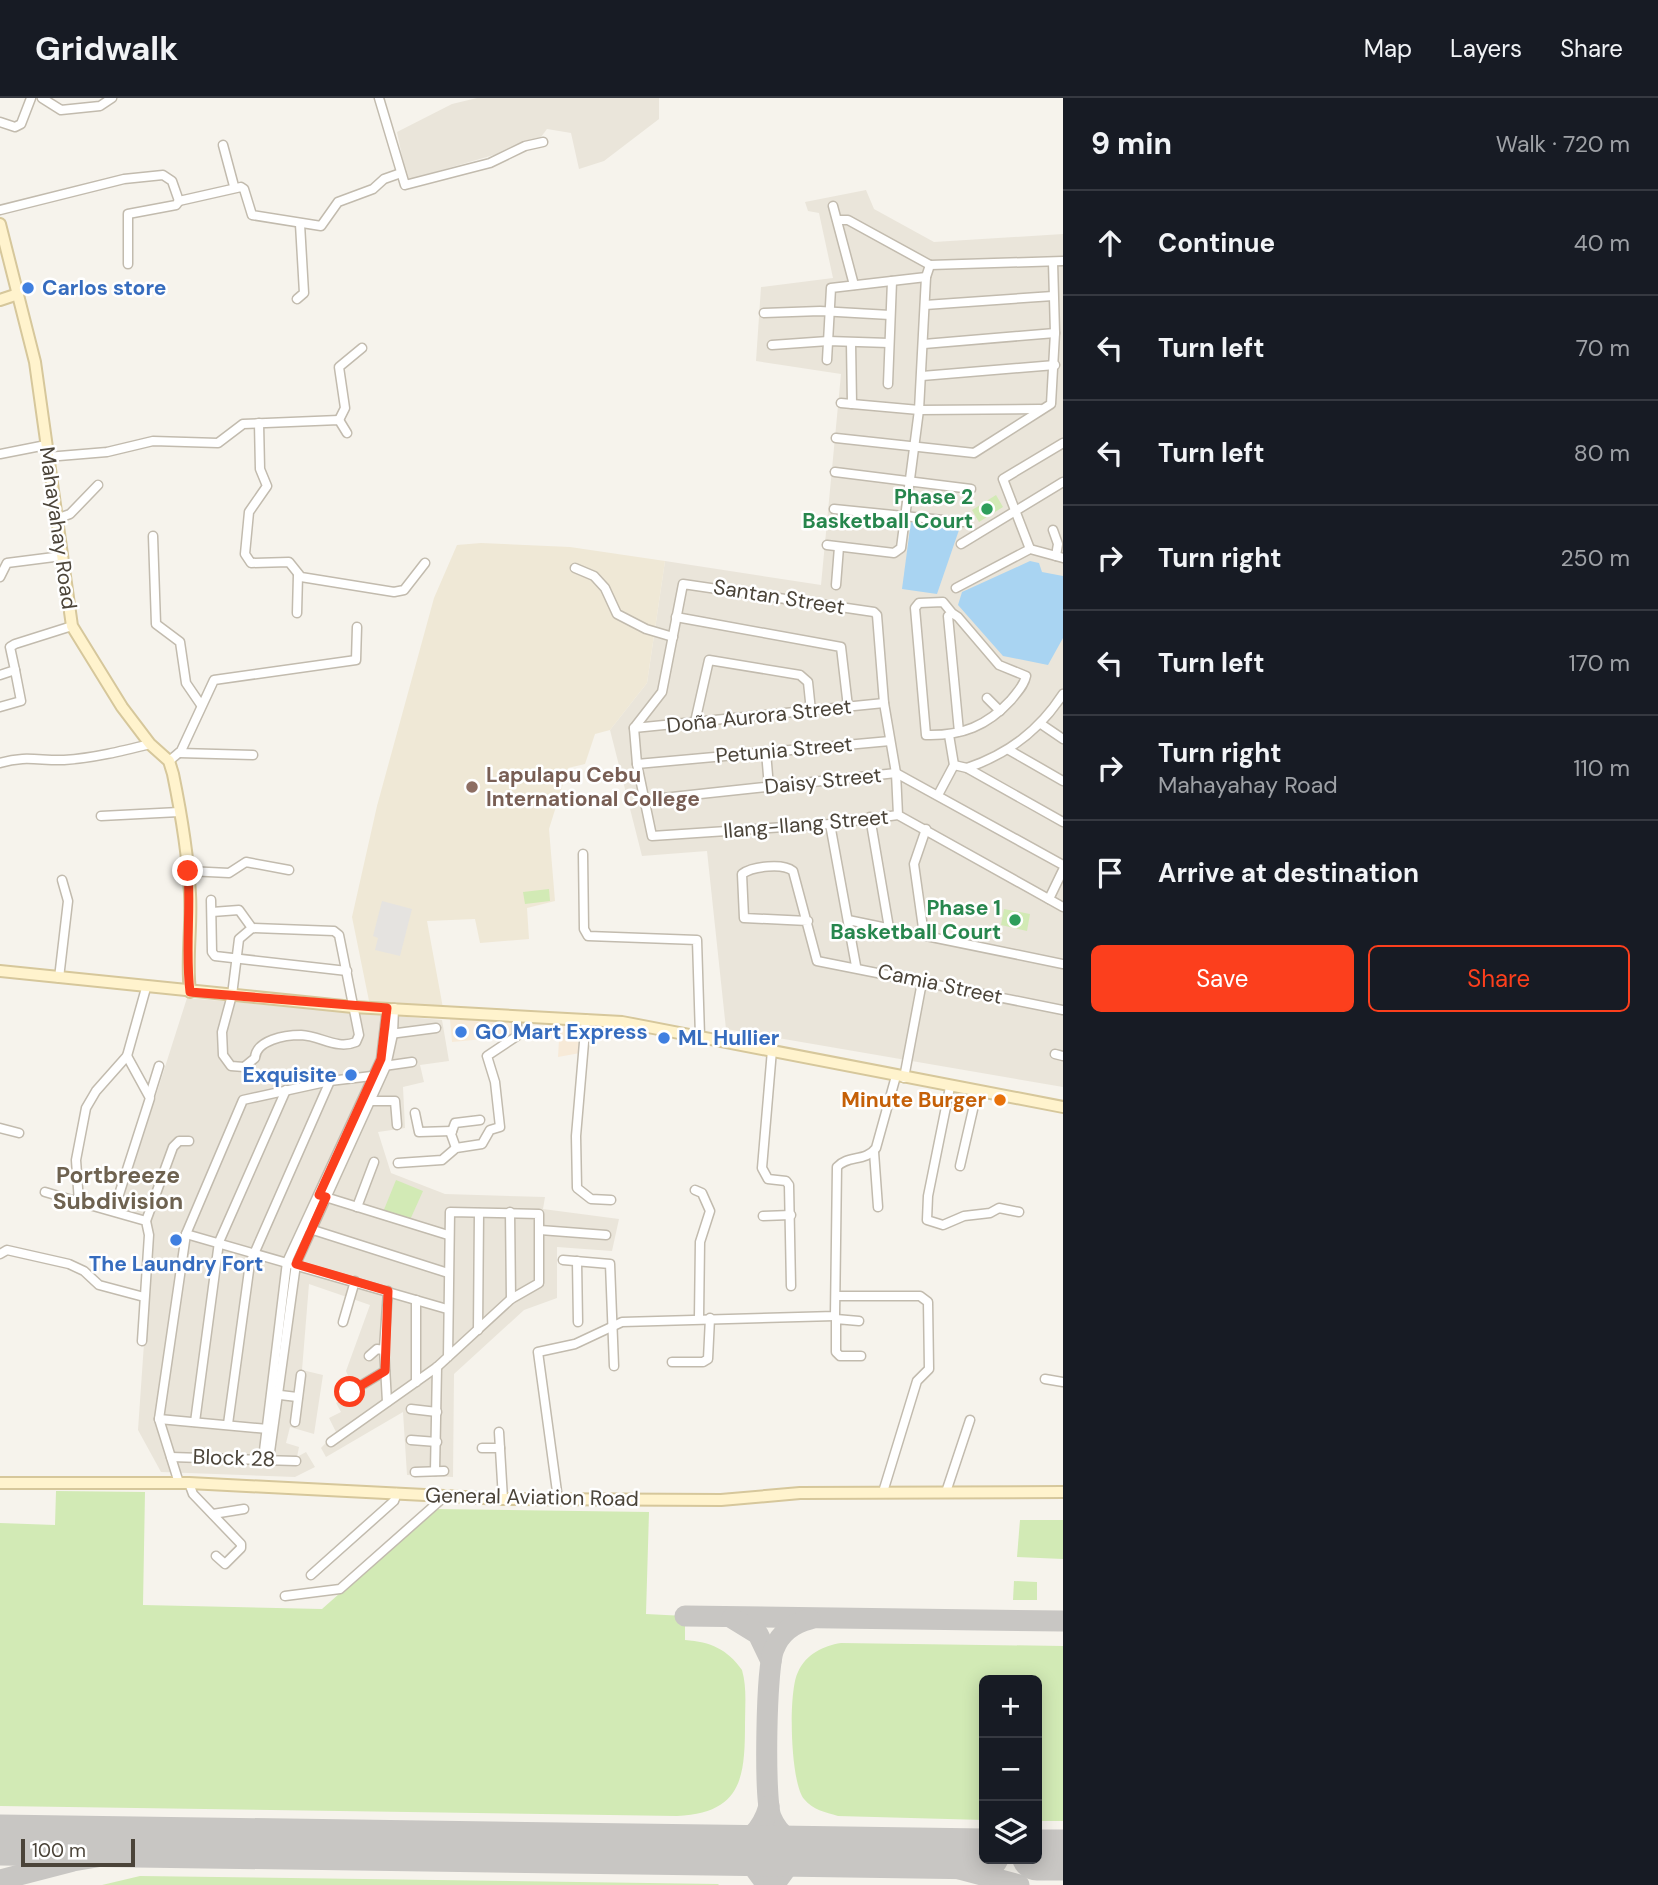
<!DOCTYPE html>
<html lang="en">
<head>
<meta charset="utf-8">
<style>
	body { margin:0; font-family:"DM Sans",sans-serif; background:#20242c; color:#f1f3f6 }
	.controls { position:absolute; right:21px; bottom:21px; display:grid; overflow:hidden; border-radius:10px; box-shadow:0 4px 18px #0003 }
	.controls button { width:63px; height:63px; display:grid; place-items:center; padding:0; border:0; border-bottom:2px solid #363941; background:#171b24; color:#f1f3f6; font:35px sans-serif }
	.scale { position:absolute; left:21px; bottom:18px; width:114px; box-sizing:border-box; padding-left:7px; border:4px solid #4b4439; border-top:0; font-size:19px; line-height:24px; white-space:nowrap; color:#4b4439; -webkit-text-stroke:5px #fff; paint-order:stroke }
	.stop { position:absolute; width:21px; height:21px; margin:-16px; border:5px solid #fc3f1d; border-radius:50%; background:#fff }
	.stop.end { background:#fc3f1d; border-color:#fff; box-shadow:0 2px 7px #0008 }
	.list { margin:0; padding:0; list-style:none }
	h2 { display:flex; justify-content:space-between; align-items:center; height:91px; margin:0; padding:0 28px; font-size:30px }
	h2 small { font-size:23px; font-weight:400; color:#9ea1a6 }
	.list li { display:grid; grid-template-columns:46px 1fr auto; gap:21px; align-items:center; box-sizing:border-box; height:105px; padding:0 28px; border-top:2px solid #363941 }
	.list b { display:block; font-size:26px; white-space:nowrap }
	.list p { margin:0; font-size:23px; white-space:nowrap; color:#9ea1a6 }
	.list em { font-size:23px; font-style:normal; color:#9ea1a6 }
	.actions { display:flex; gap:14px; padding:21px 28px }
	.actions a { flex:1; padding:16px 0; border:2px solid #fc3f1d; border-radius:10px; text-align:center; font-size:24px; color:#fc3f1d }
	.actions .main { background:#fc3f1d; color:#fff }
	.icon { flex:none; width:38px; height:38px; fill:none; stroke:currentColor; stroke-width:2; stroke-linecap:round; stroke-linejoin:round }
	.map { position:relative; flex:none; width:1063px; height:1787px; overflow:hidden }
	header { display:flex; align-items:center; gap:42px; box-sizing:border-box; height:98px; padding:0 35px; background:#171b24; border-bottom:2px solid #363941 }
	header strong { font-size:33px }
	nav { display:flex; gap:38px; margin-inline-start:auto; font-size:24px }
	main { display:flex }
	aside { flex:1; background:#171b24 }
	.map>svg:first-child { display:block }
	.residential { fill:#eae5da }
	.commercial { fill:#f7ead8 }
	.education { fill:#efe8d6 }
	.green { fill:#d2eab5 }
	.parking { fill:#e5e3e0 }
	.water { fill:#a9d4f2 }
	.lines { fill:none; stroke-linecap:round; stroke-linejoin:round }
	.taxiway { stroke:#c8c6c3; stroke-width:21 }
	.runway { stroke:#c8c6c3; stroke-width:51 }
	.street-casing { stroke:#c2bbae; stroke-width:11 }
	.secondary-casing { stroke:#d6c79b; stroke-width:14 }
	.street { stroke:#fff; stroke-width:8 }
	.secondary { stroke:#fff3cd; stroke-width:10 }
	.route { stroke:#fc3f1d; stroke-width:9 }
	.shop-dot { fill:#3f7fe0; stroke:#fff; stroke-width:2.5 }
	.leisure-dot { fill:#2e9e5b; stroke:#fff; stroke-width:2.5 }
	.education-dot { fill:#8d6e63; stroke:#fff; stroke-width:2.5 }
	.food-dot { fill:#e8710a; stroke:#fff; stroke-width:2.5 }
	.labels { text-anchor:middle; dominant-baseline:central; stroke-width:5; stroke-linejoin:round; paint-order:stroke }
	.shop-label { font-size:21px; font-weight:bold; fill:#366cbe; stroke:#fff; text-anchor:start }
	.leisure-label { font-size:21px; font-weight:bold; fill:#27864d; stroke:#fff; text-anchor:end }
	.street-label { font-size:21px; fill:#4b4439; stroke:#fff }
	.education-label { font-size:21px; font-weight:bold; fill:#785e54; stroke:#fff; text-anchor:start }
	.food-label { font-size:21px; font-weight:bold; fill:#c56008; stroke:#fff; text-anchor:end }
	.neighbourhood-label { font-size:23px; font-weight:bold; fill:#6e6250; stroke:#fff }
</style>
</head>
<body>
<header>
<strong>Gridwalk</strong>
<nav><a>Map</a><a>Layers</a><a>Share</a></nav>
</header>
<main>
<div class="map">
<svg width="1063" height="1787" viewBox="0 0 1063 1787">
	<rect width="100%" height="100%" fill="#f6f3ec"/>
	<g class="residential">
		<path d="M477 0H659V21L604 63 579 71 571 35 547 31 541 39 504 54 407 82 397 34 452 6Z"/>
		<path d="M866 92 874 111 934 144 1063 136V989L726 931 707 753 642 758 610 632 647 585 665 463 821 487 841 276 756 263 761 189 833 180 819 115 808 113 805 104Z"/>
		<path d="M187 900 442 922 449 963 420 967 424 984 403 989 405 1030 378 1034 391 1075 445 1096 545 1099 543 1111 619 1121 612 1153 557 1149V1200L524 1212 454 1276 453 1379 407 1377 403 1314 326 1359 321 1350 336 1334 329 1320 341 1314 336 1305 346 1299 342 1289 351 1285 346 1273 370 1207 309 1186 302 1272 323 1277 314 1336 290 1329 286 1345 299 1349 297 1359 306 1354 315 1369 295 1379 161 1374 138 1332 152 1130 120 1110Z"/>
	</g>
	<g class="commercial">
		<path d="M450 921 514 923 516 938 452 944Z"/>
		<path d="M560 925 581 927 580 955 558 959Z"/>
	</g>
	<path class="education" d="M481 445 570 449 665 463 647 585 610 632 595 636 585 666 568 670 549 731 555 803 527 810 529 841 480 845 475 821 427 823 443 910 369 903 352 819 377 708 434 500 457 447Z"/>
	<g class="green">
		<path d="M996 397 1003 409 979 424 972 412Z"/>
		<path d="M549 791 550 803 525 806 523 794Z"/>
		<path d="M1004 811 1030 816 1027 833 1001 827Z"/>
		<path d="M396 1082 423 1093 410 1122 383 1114Z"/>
		<path d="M56 1393 145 1394 143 1507 322 1511 435 1411 649 1414 646 1516 685 1518V1542C711 1544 727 1551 742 1572 747 1589 745 1608 745 1626 745 1681 741 1715 677 1718L0 1708V1425L55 1427Z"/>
		<path d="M1020 1422H1063V1461L1017 1459Z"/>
		<path d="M1014 1483 1037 1484V1502H1013Z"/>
		<path d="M841 1545 1063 1548V1723H1037V1582H984V1722L838 1718C825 1714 813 1712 804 1701 790 1684 788 1593 798 1574 806 1556 823 1548 841 1545Z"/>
		<path d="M140 1778 718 1786 719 1787H102Z"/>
	</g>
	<path class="parking" d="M382 803 412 811 400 858 375 852 378 840 373 838Z"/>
	<g class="water">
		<path d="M911 423 960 429 937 496 902 491Z"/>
		<path d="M1030 463 1039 465 1042 474 1063 478V540L1048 567 1003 558 958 507 962 494Z"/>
	</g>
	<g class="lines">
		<g class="taxiway">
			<path d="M685 1518 1063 1523"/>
			<path d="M732 1520 758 1536 771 1563"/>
			<path d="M810 1521C794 1525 780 1535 774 1551 766 1569 764 1700 771 1719 779 1739 796 1749 817 1754"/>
			<path d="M722 1752C747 1747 762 1733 769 1708"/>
			<path d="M722 1752 750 1764 767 1787"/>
			<path d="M870 1754 956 1770 1019 1787"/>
			<path d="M0 1782 73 1763 180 1745"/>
			<path d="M774 1787 790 1765 817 1754"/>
		</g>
		<g class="runway">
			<path d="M0 1742 984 1756"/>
			<path d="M1037 1757H1063"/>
		</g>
		<defs>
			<g id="street">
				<path d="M42 0 61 12 100 8 112 0"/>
				<path d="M379 0 405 87 490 65 525 48 543 44"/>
				<path d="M0 24 15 29 21 26 31 0"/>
				<path d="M223 47 234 88"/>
				<path d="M833 108 854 187"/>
				<path d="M0 112 124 81 163 77 172 83 179 103 241 89 244 91 252 117 321 128 338 104 373 91 384 81 401 75"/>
				<path d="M838 122H848L930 167"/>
				<path d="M128 166V116L176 107 179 103"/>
				<path d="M930 167 1063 163"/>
				<path d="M297 201 304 195 300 126"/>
				<path d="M925 207 1053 198"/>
				<path d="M764 215 820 213 890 217"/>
				<path d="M851 245 852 306"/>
				<path d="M924 246 1055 235"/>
				<path d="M772 247 828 243 889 245"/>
				<path d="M827 262 831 190 926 179"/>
				<path d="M922 278 1055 267"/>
				<path d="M888 286 892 183"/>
				<path d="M841 305 919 312 1040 311"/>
				<path d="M339 322 345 310 339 269 362 250"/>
				<path d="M259 325 260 371 267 388 249 414 245 456 251 465 289 464 301 479 394 494 404 492 425 465"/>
				<path d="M836 340 974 355 1051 306 1055 235 1053 164"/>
				<path d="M0 356 46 347"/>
				<path d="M47 359 107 354 153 343 218 345 243 326 339 322 347 335"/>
				<path d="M835 374 971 391"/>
				<path d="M834 411 963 424"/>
				<path d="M56 421 70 416 98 387"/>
				<path d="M1053 432 1058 446 1056 458"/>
				<path d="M153 438 156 526 180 544 186 585 201 607"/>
				<path d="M961 446 1063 384"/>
				<path d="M827 447 894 455 901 450 919 312 926 179 930 167"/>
				<path d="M1030 451 1003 381 1063 345"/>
				<path d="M575 470 594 478 605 490 617 516 646 531 673 539"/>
				<path d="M0 479 7 465 62 458"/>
				<path d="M836 487 839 449"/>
				<path d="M956 490 1030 451 1063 460"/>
				<path d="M297 515 298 477"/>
				<path d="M952 515 943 504 919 505 915 510 926 637C962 638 987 628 1011 602 1017 594 1024 588 1026 578L999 567 958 519 952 515 948 518 959 634"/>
				<path d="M676 519 841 549 848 609"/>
				<path d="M0 577 15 572 10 549 15 546 72 528"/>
				<path d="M987 600 1000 613"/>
				<path d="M0 609 21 603 15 572"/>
				<path d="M695 624 709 562 800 577 808 584 811 613"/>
				<path d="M1041 626 1063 641"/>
				<path d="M634 630 884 605"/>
				<path d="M1009 652 1063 683"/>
				<path d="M766 654 769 689"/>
				<path d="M179 655 253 657"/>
				<path d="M169 663 181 653 214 582 356 562 357 529"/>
				<path d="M0 665C25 657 41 663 64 662 94 660 122 653 150 646"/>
				<path d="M637 666 890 643"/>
				<path d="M954 667 967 670 1063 724"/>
				<path d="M967 670C1008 656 1039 633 1063 596"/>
				<path d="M938 697 954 667 949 637"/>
				<path d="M644 702 896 675 1063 767"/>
				<path d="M898 717 896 675 884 605 877 517 874 514 683 486 662 594 634 630 637 666 652 738 830 726 898 717 1063 809"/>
				<path d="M101 718 179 714"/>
				<path d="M870 719 889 830"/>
				<path d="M830 726 856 868"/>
				<path d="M583 756 584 831 588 838 697 842 700 938"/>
				<path d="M188 773 229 775 246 764 289 772"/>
				<path d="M1049 801 1063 772"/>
				<path d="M211 802 212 854 215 858 347 873"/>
				<path d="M212 814 239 812 252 830"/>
				<path d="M848 822 1063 866"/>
				<path d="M808 823 744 820 742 776C753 768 783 765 793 773L817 863 1063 912"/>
				<path d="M252 830 334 833 339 837 359 937 356 944C337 952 321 938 301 937 285 937 256 942 255 960L244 969 231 968 223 957 222 934 232 897 239 841Z"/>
				<path d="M924 837 914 766 926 731"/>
				<path d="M59 880 68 803 62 782"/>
				<path d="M586 921 576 1038 577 1090 591 1101 611 1102"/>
				<path d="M390 936 436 930"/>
				<path d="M772 952 762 1070 768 1081 786 1083 789 1087 791 1188"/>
				<path d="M1055 956 1063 958"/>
				<path d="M384 968 412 964"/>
				<path d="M904 980 922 884"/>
				<path d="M950 989 928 1098 927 1122 943 1127 964 1118 990 1115 999 1110 1019 1114"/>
				<path d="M150 997 159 968"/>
				<path d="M365 1003H395L397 1027"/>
				<path d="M415 1015 419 1034 452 1033"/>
				<path d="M0 1030 19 1035"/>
				<path d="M456 1050 451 1036 455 1025 480 1022"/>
				<path d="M874 1054 878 1109"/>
				<path d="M398 1065 442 1062 456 1050 482 1046 490 1032 500 1029 495 984 487 958 517 938V918"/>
				<path d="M960 1068 977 994"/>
				<path d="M695 1092 702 1095 710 1113 700 1144 699 1220"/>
				<path d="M45 1094 79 1104"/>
				<path d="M322 1098 448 1137"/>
				<path d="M357 1109 374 1064"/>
				<path d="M114 1112 150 1000 127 958"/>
				<path d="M510 1114 511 1201"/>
				<path d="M763 1118 791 1117"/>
				<path d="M146 1123 173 1049 179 1043H189"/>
				<path d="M310 1131 448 1175"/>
				<path d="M540 1132 606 1137"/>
				<path d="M186 1136 447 1211"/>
				<path d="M0 1156 7 1152 69 1166 84 1173 99 1187 144 1199"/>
				<path d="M563 1162 610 1166 614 1268"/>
				<path d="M577 1163 578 1224"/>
				<path d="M837 1198H920L928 1204 929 1271 917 1283 883 1394"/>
				<path d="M859 1223 836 1221V1254L840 1258H861"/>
				<path d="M343 1224 355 1183"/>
				<path d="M478 1232 479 1115"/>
				<path d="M142 1243 149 1137 146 1123 79 1104 76 1062 86 1010 96 993 127 958 146 890"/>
				<path d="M369 1258 377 1251 384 1252"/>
				<path d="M672 1264H703L708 1261 710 1220"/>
				<path d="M1045 1281 1063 1284"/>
				<path d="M416 1284V1202"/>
				<path d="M350 1294 385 1273"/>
				<path d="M272 1296 297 1299"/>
				<path d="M387 1304 384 1250 388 1193"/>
				<path d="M411 1311 437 1314"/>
				<path d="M159 1321 268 1331"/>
				<path d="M195 1324 219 1144 286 992"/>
				<path d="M295 1324 301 1277"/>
				<path d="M228 1326 250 1165 330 983"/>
				<path d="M499 1334 503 1401"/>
				<path d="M411 1342 437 1344"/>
				<path d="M331 1344 437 1269 511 1201 539 1185V1116L450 1114 448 1259"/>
				<path d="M482 1350H500"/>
				<path d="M171 1359 296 1363"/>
				<path d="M263 1361 287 1164 381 961 387 910"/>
				<path d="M269 1361 296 1166 386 968 393 936 394 910"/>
				<path d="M435 1373 437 1269"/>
				<path d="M415 1374 444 1373"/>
				<path d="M179 1385 159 1321 186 1136 243 1002 330 983 380 977"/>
				<path d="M189 1385 193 1396 241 1446V1450L225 1466 216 1458"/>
				<path d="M946 1394 970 1322"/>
				<path d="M558 1401 538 1254 575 1246 622 1224 835 1218 837 1069C847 1057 866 1064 876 1050L896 978"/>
				<path d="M213 1416 244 1411"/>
				<path d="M311 1477 394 1403 397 1395"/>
				<path d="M285 1498 340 1491 444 1399"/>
			</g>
			<g id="secondary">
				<path d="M0 126 35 264 72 528 122 609 150 646 169 663 173 676C181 715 188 757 190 796 192 829 186 861 190 894"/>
				<path d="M0 202 18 196"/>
				<path d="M0 873 353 909 622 924 1063 1009"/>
				<path d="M0 1385H189L503 1401 721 1402 800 1395 1063 1394"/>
			</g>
		</defs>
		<use href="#street" class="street-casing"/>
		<use href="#secondary" class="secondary-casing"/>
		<use href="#street" class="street"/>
		<use href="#secondary" class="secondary"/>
	</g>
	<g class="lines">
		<path class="route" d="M188 773C191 813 185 854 190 894L387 910 381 961 319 1097 326 1099 296 1166 388 1193 385 1273 350 1294"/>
	</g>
	<g class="shop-dot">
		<circle cx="28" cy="190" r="7"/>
		<circle cx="461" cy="934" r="7"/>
		<circle cx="664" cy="940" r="7"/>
		<circle cx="351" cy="977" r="7"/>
		<circle cx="176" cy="1142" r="7"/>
	</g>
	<g class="leisure-dot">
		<circle cx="987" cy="411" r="7"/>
		<circle cx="1015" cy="822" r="7"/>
	</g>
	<circle class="education-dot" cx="472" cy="689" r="7"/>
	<circle class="food-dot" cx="1000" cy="1002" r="7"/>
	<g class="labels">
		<g class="shop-label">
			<text x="42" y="190">Carlos store</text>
			<text x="475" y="934">GO Mart Express</text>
			<text x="678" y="940">ML Hullier</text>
			<text x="337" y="977" text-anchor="end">Exquisite</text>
			<text x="176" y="1166" text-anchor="middle">The Laundry Fort</text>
		</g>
		<g class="leisure-label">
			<text x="973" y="399">Phase 2<tspan x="973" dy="24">Basketball Court</tspan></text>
			<text x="1001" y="810">Phase 1<tspan x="1001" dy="24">Basketball Court</tspan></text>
		</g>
		<g class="street-label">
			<text transform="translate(58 430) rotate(82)">Mahayahay Road</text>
			<text transform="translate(779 499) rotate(9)">Santan Street</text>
			<text transform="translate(759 618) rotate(-6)">Doña Aurora Street</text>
			<text transform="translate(784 652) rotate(-5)">Petunia Street</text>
			<text transform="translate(823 683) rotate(-6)">Daisy Street</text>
			<text transform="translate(806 726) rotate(-5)">Ilang-Ilang Street</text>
			<text transform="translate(940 886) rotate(12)">Camia Street</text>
			<text transform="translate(234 1360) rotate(2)">Block 28</text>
			<text transform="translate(532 1399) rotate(1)">General Aviation Road</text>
		</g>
		<g class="education-label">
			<text x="486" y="677">Lapulapu Cebu<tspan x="486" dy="24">International College</tspan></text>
		</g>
		<g class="food-label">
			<text x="986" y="1002">Minute Burger</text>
		</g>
		<g class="neighbourhood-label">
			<text x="118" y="1077">Portbreeze<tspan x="118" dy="26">Subdivision</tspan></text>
		</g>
	</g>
</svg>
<div class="controls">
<button>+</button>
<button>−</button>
<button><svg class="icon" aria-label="layers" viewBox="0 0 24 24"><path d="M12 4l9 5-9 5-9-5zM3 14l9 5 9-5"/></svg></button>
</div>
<div class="scale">100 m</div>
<div class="stop" style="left:350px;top:1294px"></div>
<div class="stop end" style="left:188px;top:773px"></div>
</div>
<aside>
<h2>9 min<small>Walk · 720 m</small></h2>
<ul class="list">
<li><svg class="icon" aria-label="ahead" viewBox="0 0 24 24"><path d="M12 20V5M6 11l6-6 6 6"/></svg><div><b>Continue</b></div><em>40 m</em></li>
<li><svg class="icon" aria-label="left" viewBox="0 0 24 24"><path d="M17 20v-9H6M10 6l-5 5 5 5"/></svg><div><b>Turn left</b></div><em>70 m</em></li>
<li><svg class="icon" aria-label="left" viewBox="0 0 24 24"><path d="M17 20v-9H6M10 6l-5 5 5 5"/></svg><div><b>Turn left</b></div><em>80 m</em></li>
<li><svg class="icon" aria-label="right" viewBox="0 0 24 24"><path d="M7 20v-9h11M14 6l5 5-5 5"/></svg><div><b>Turn right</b></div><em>250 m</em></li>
<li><svg class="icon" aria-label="left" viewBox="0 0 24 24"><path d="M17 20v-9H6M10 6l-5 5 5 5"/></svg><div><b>Turn left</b></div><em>170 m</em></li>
<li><svg class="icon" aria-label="right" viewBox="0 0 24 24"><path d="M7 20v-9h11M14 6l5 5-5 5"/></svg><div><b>Turn right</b><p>Mahayahay Road</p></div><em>110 m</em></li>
<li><svg class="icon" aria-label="arrive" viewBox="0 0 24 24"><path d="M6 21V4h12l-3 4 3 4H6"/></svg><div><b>Arrive at destination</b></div></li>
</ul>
<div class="actions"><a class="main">Save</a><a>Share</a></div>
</aside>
</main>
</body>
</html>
